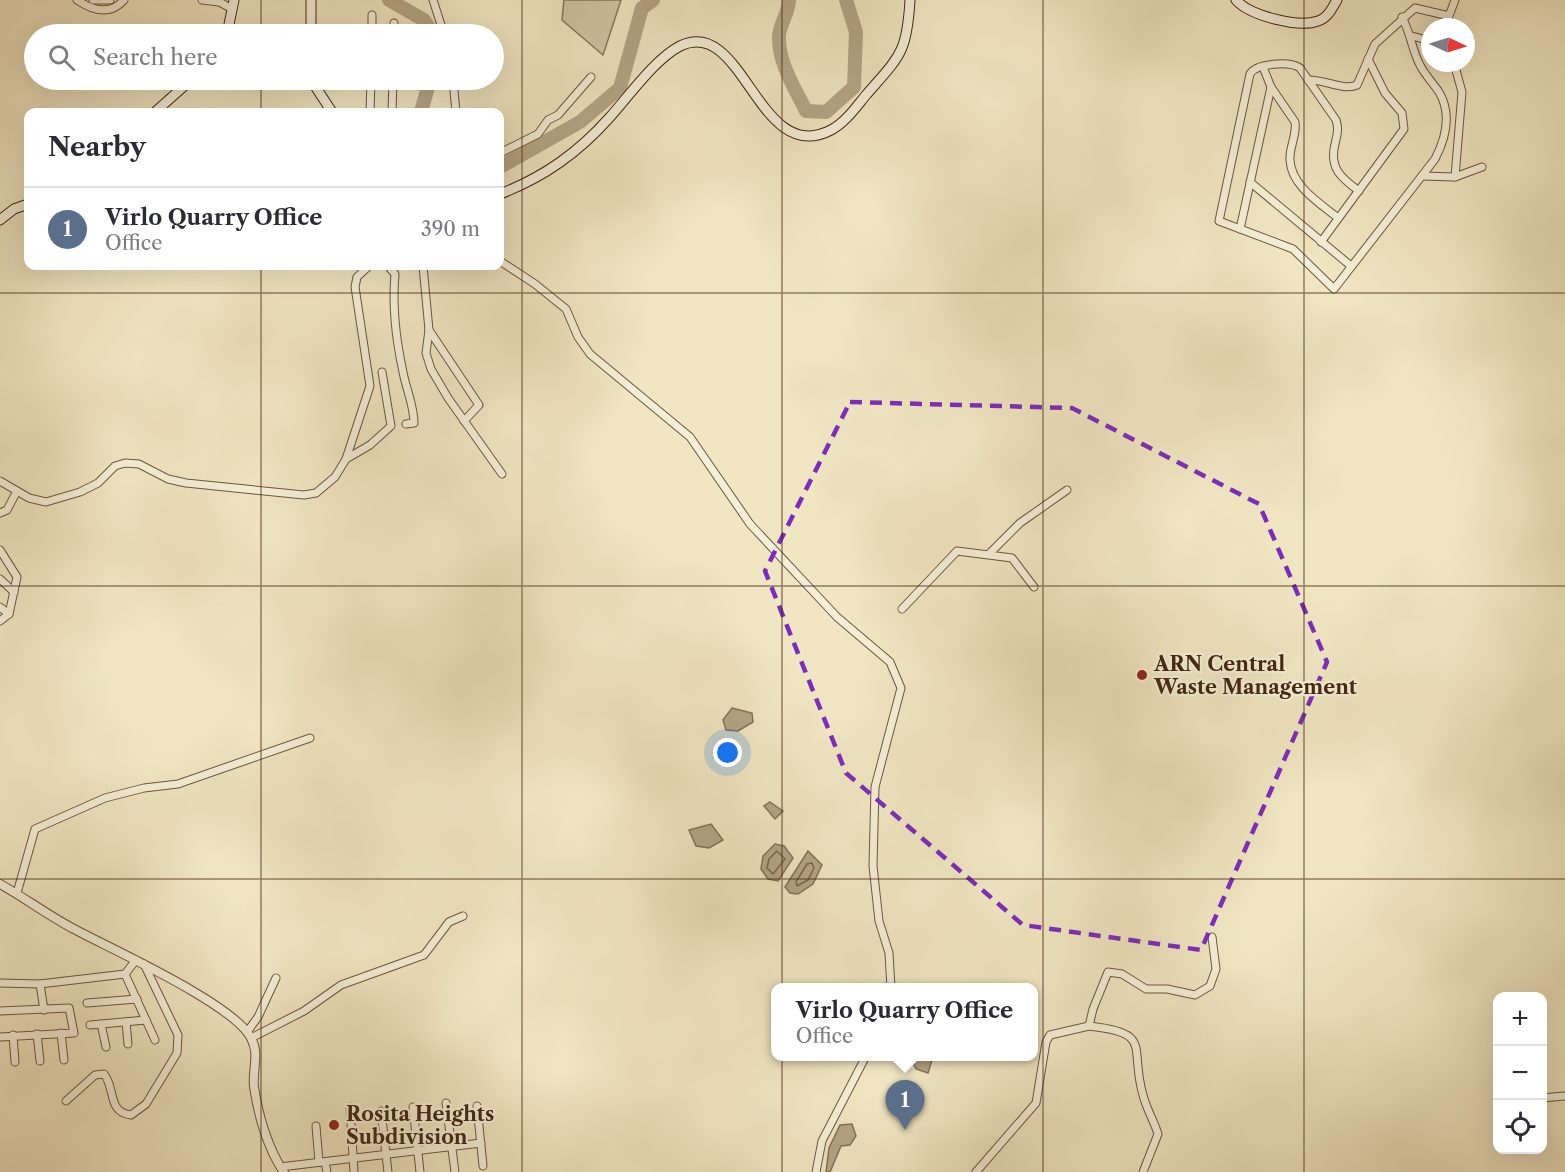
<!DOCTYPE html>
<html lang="en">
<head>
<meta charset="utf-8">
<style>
	body { margin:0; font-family:"Libre Caslon Text",serif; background:#f2f2f3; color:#2b2b33 }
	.controls { position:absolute; right:18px; bottom:18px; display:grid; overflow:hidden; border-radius:12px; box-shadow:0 6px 24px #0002 }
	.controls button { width:54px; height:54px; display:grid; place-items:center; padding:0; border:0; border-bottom:2px solid #e1e1e2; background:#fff; color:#2b2b33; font:30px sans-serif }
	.compass { position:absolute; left:1421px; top:18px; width:54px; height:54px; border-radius:50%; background:#fff; box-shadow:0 6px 24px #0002; rotate:94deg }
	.you { position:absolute; left:728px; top:753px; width:21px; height:21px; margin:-15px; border:4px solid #fff; border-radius:50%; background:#1a73e8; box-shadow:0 0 0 9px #1a73e833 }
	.badge { display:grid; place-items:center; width:39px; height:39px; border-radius:50%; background:#8f2418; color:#fff; font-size:20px; font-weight:700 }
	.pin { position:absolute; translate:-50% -50px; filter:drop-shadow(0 2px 3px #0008) }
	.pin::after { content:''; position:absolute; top:32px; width:21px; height:18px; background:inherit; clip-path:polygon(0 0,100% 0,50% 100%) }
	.popup { position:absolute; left:771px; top:983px; width:267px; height:78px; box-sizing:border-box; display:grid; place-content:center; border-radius:12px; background:#fff; filter:drop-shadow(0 2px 4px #0005); font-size:20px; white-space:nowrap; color:#7c7c81 }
	.popup b { font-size:22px; color:#2b2b33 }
	.popup::after { content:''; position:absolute; left:50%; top:100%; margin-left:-12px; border:12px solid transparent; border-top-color:#fff }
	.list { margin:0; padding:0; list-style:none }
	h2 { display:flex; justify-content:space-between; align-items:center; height:78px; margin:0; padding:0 24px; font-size:26px }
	h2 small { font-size:20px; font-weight:400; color:#7c7c81 }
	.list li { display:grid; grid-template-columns:39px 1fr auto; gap:18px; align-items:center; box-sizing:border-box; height:84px; padding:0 24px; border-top:2px solid #e1e1e2 }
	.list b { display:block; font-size:22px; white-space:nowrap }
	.list p { margin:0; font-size:20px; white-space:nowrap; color:#7c7c81 }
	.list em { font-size:20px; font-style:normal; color:#7c7c81 }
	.icon { flex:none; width:33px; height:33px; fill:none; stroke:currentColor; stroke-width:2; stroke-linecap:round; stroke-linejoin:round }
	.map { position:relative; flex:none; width:1565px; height:1172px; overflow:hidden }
	.search { position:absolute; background:#fff; box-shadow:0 6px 24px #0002; left:24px; top:24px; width:480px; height:66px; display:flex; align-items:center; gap:15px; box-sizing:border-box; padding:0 21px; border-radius:33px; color:#7c7c81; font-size:22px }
	.panel { position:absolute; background:#fff; box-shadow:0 6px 24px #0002; left:24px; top:108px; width:480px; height:162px; border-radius:12px }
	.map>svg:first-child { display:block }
	.green { fill:#d2c5a4; stroke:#8a765a; stroke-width:1.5 }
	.water { fill:#b4a585; stroke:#867256; stroke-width:1.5 }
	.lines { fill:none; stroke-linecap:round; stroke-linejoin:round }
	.shore { stroke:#7a664a; stroke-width:1.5 }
	.river { stroke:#b4a585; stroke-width:14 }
	.minor-casing { stroke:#6d563c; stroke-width:9 }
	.tertiary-casing { stroke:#6d563c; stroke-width:10 }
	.secondary-casing { stroke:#412610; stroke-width:11 }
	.minor { stroke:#f5efd7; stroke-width:7 }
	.tertiary { stroke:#f5efd7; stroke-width:8 }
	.secondary { stroke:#f5efd7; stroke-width:9 }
	.marked { fill:none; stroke:#7b2cbf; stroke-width:4.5; stroke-dasharray:12 8; stroke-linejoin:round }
	.grid { fill:none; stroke:#412610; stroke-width:1.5; stroke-opacity:0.55 }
	.poi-dot { fill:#8f2418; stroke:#f5efd7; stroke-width:2 }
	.labels { text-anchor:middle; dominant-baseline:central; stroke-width:4.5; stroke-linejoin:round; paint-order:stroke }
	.poi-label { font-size:20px; font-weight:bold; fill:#412610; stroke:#f5efd7; text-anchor:start }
</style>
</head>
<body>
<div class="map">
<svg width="1565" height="1172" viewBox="0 0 1565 1172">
	<rect width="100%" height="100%" fill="#f0e6c2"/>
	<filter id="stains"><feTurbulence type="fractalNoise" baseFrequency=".00333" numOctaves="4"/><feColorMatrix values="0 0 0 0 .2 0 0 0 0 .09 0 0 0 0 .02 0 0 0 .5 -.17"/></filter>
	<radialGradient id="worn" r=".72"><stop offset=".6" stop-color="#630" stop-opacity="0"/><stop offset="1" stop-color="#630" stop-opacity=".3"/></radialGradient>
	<path class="green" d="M564 0H621L603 55 562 20Z"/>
	<g class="water">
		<path d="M732 708 752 713 753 722 738 731 726 730 723 720Z"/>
		<path d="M770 802 783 811 775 819 764 806Z"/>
		<path d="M711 824 723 840 709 848 696 846 689 830Z"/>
		<path d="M775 844 784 846 793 858 778 881 768 879 761 869 763 856Z"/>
		<path d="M808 851 822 865 813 884 798 894 790 893 785 887Z"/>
		<path d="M916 1057H933L928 1073 916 1069 914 1065Z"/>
		<path d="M852 1124 856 1136 850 1145 841 1146 830 1172H826L829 1148 840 1125Z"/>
	</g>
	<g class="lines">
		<g class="shore">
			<path d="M777 851 785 859 773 874 767 868 769 859Z"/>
			<path d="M812 863 814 868 808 880 797 886 796 882 807 864Z"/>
		</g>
		<g class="river">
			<path d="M389 0 424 20 433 34"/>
			<path d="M789 0C789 13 780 23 779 36 778 63 795 88 806 111L826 112 854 87 856 32 846 0"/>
			<path d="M421 112 430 80"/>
			<path d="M500 167 580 122 620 88 642 8 653 0"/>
		</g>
		<defs>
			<g id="minor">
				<path d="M77 0C92 10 110 16 124 0"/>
				<path d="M93 0H110"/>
				<path d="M202 0 219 2"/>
				<path d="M216 0 232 9"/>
				<path d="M433 0 444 34"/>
				<path d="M372 34V15"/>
				<path d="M394 34V23"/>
				<path d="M1412 36 1430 41"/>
				<path d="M1454 63 1462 92 1455 177"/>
				<path d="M1263 67 1271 87 1295 122C1297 136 1289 147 1290 160 1291 186 1321 204 1338 218"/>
				<path d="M453 80 456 112"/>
				<path d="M1308 80C1324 79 1343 91 1357 85L1375 44 1415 8 1449 16 1455 0"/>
				<path d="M393 88 401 80"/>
				<path d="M370 112 371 80"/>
				<path d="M392 112 393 80"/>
				<path d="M500 153 538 134 548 120 558 115 591 77"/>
				<path d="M1422 176 1455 177 1482 167"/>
				<path d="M1250 182 1351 266"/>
				<path d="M1359 191C1341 178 1329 168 1335 144 1337 135 1339 129 1336 120L1300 68C1290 61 1256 63 1250 74L1219 221 1293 249 1334 289 1435 159C1446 138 1452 114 1439 92 1433 83 1425 75 1420 65 1412 50 1411 34 1402 17"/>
				<path d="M1240 229 1271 87"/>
				<path d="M1321 242 1404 129 1402 113 1385 93 1368 59"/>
				<path d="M500 261 535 284 566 309 578 337 590 354 690 437 750 524 837 617 890 662 901 688 875 787 873 866 879 921 889 953 891 988"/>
				<path d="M388 266 395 274C392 307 396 340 403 372 406 389 414 405 414 423L406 424"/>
				<path d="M423 266 429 330 426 353 431 369 448 398 502 474"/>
				<path d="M429 330 479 405 464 421"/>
				<path d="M346 459 370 445 391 426 382 372"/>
				<path d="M0 481 29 498 46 502 80 492 98 483 115 466 125 463 139 464 168 479 186 483 304 495 316 493 335 477 346 459 370 386 355 287 357 277 369 266"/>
				<path d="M0 513 7 510 17 491"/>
				<path d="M0 550 17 577 9 614 0 621"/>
				<path d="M989 554 1020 523 1067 490"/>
				<path d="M0 579 14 592"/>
				<path d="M0 607 9 614"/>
				<path d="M902 609 957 551 1012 558 1034 587"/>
				<path d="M17 893 35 829 105 798 144 788 178 784 310 738"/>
				<path d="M125 974 155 1040"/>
				<path d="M0 983 40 984 125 974 136 960"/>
				<path d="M40 984 44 1010"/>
				<path d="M87 1003 137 999"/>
				<path d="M0 1011 69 1008 74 1033 0 1037"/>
				<path d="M126 1022 128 1044"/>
				<path d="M101 1024 106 1047"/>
				<path d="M90 1025 146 1020"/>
				<path d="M1089 1026C1154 1033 1129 1047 1143 1095 1146 1108 1154 1121 1158 1134L1143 1172"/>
				<path d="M247 1032 258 1017 276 978"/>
				<path d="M61 1033 64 1060"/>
				<path d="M37 1034 40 1061"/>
				<path d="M13 1035 15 1062"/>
				<path d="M251 1038 304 1011 341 985 424 955 449 922 463 916"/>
				<path d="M1542 1098 1565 1096"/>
				<path d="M66 1101 95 1075 104 1074C116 1089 107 1112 131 1115L146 1104 177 1053 178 1035 144 964"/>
				<path d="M446 1103 455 1172"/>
				<path d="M477 1106 483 1166"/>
				<path d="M350 1107 354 1172"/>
				<path d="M413 1107 420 1172"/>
				<path d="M381 1111 388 1172"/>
				<path d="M316 1126 319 1162"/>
				<path d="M325 1162 327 1172"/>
				<path d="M280 1167 481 1143"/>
				<path d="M816 1172 822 1141 866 1056"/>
				<path d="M976 1172 1036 1103 1046 1042 1050 1035 1089 1026 1093 1009 1108 972 1122 974 1146 989H1167L1195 995 1210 986 1216 969 1212 937"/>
			</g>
			<path id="tertiary" d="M0 884C25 898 49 916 74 929 111 949 234 1004 251 1038 260 1054 252 1070 254 1087 258 1114 268 1150 284 1172"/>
			<g id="secondary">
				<path d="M1236 0C1250 16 1299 28 1318 21 1328 18 1332 8 1337 0"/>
				<path d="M227 34 234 0"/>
				<path d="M311 34V0"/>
				<path d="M311 80 332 112"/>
				<path d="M155 112 191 80"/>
				<path d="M500 194C544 177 578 153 610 117 629 96 655 59 680 46 744 15 758 168 831 130 845 123 856 107 866 95 900 56 907 53 910 0"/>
				<path d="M0 220 14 209 28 204"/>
			</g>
		</defs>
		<use href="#minor" class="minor-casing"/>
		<use href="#tertiary" class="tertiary-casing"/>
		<use href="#secondary" class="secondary-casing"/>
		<use href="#minor" class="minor"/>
		<use href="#tertiary" class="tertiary"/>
		<use href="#secondary" class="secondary"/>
	</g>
	<path class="marked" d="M850 402 1072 408 1259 504 1327 662 1201 950 1023 925 846 773 765 571Z"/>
	<path class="grid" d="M261 0V34M522 0V1172M782 0V1172M1043 0V1172M1304 0V1172M261 80V112M261 266V1172M0 293H1565M0 586H1565M0 879H1565"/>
	<g class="poi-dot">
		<circle cx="1142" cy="675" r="6"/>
		<circle cx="334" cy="1125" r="6"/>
	</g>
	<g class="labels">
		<g class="poi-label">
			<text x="1154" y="664">ARN Central<tspan x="1154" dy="23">Waste Management</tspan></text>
			<text x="346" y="1114">Rosita Heights<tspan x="346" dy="23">Subdivision</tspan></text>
		</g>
	</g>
	<rect width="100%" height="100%" filter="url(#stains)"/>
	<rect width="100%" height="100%" fill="url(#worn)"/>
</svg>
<div class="controls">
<button>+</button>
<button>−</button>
<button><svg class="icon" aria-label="locate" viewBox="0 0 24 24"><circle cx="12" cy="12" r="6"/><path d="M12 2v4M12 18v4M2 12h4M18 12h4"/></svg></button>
</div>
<svg class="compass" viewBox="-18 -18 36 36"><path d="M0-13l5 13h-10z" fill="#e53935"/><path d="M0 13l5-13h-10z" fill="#7c7c81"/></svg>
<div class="you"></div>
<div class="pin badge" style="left:905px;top:1130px;background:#5c6f8a">1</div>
<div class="popup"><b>Virlo Quarry Office</b>Office</div>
<div class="search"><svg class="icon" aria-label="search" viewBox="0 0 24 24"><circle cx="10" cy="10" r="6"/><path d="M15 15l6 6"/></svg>Search here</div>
<section class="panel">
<h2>Nearby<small></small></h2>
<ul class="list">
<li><span class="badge" style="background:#5c6f8a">1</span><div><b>Virlo Quarry Office</b><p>Office</p></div><em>390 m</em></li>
</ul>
</section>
</div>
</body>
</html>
